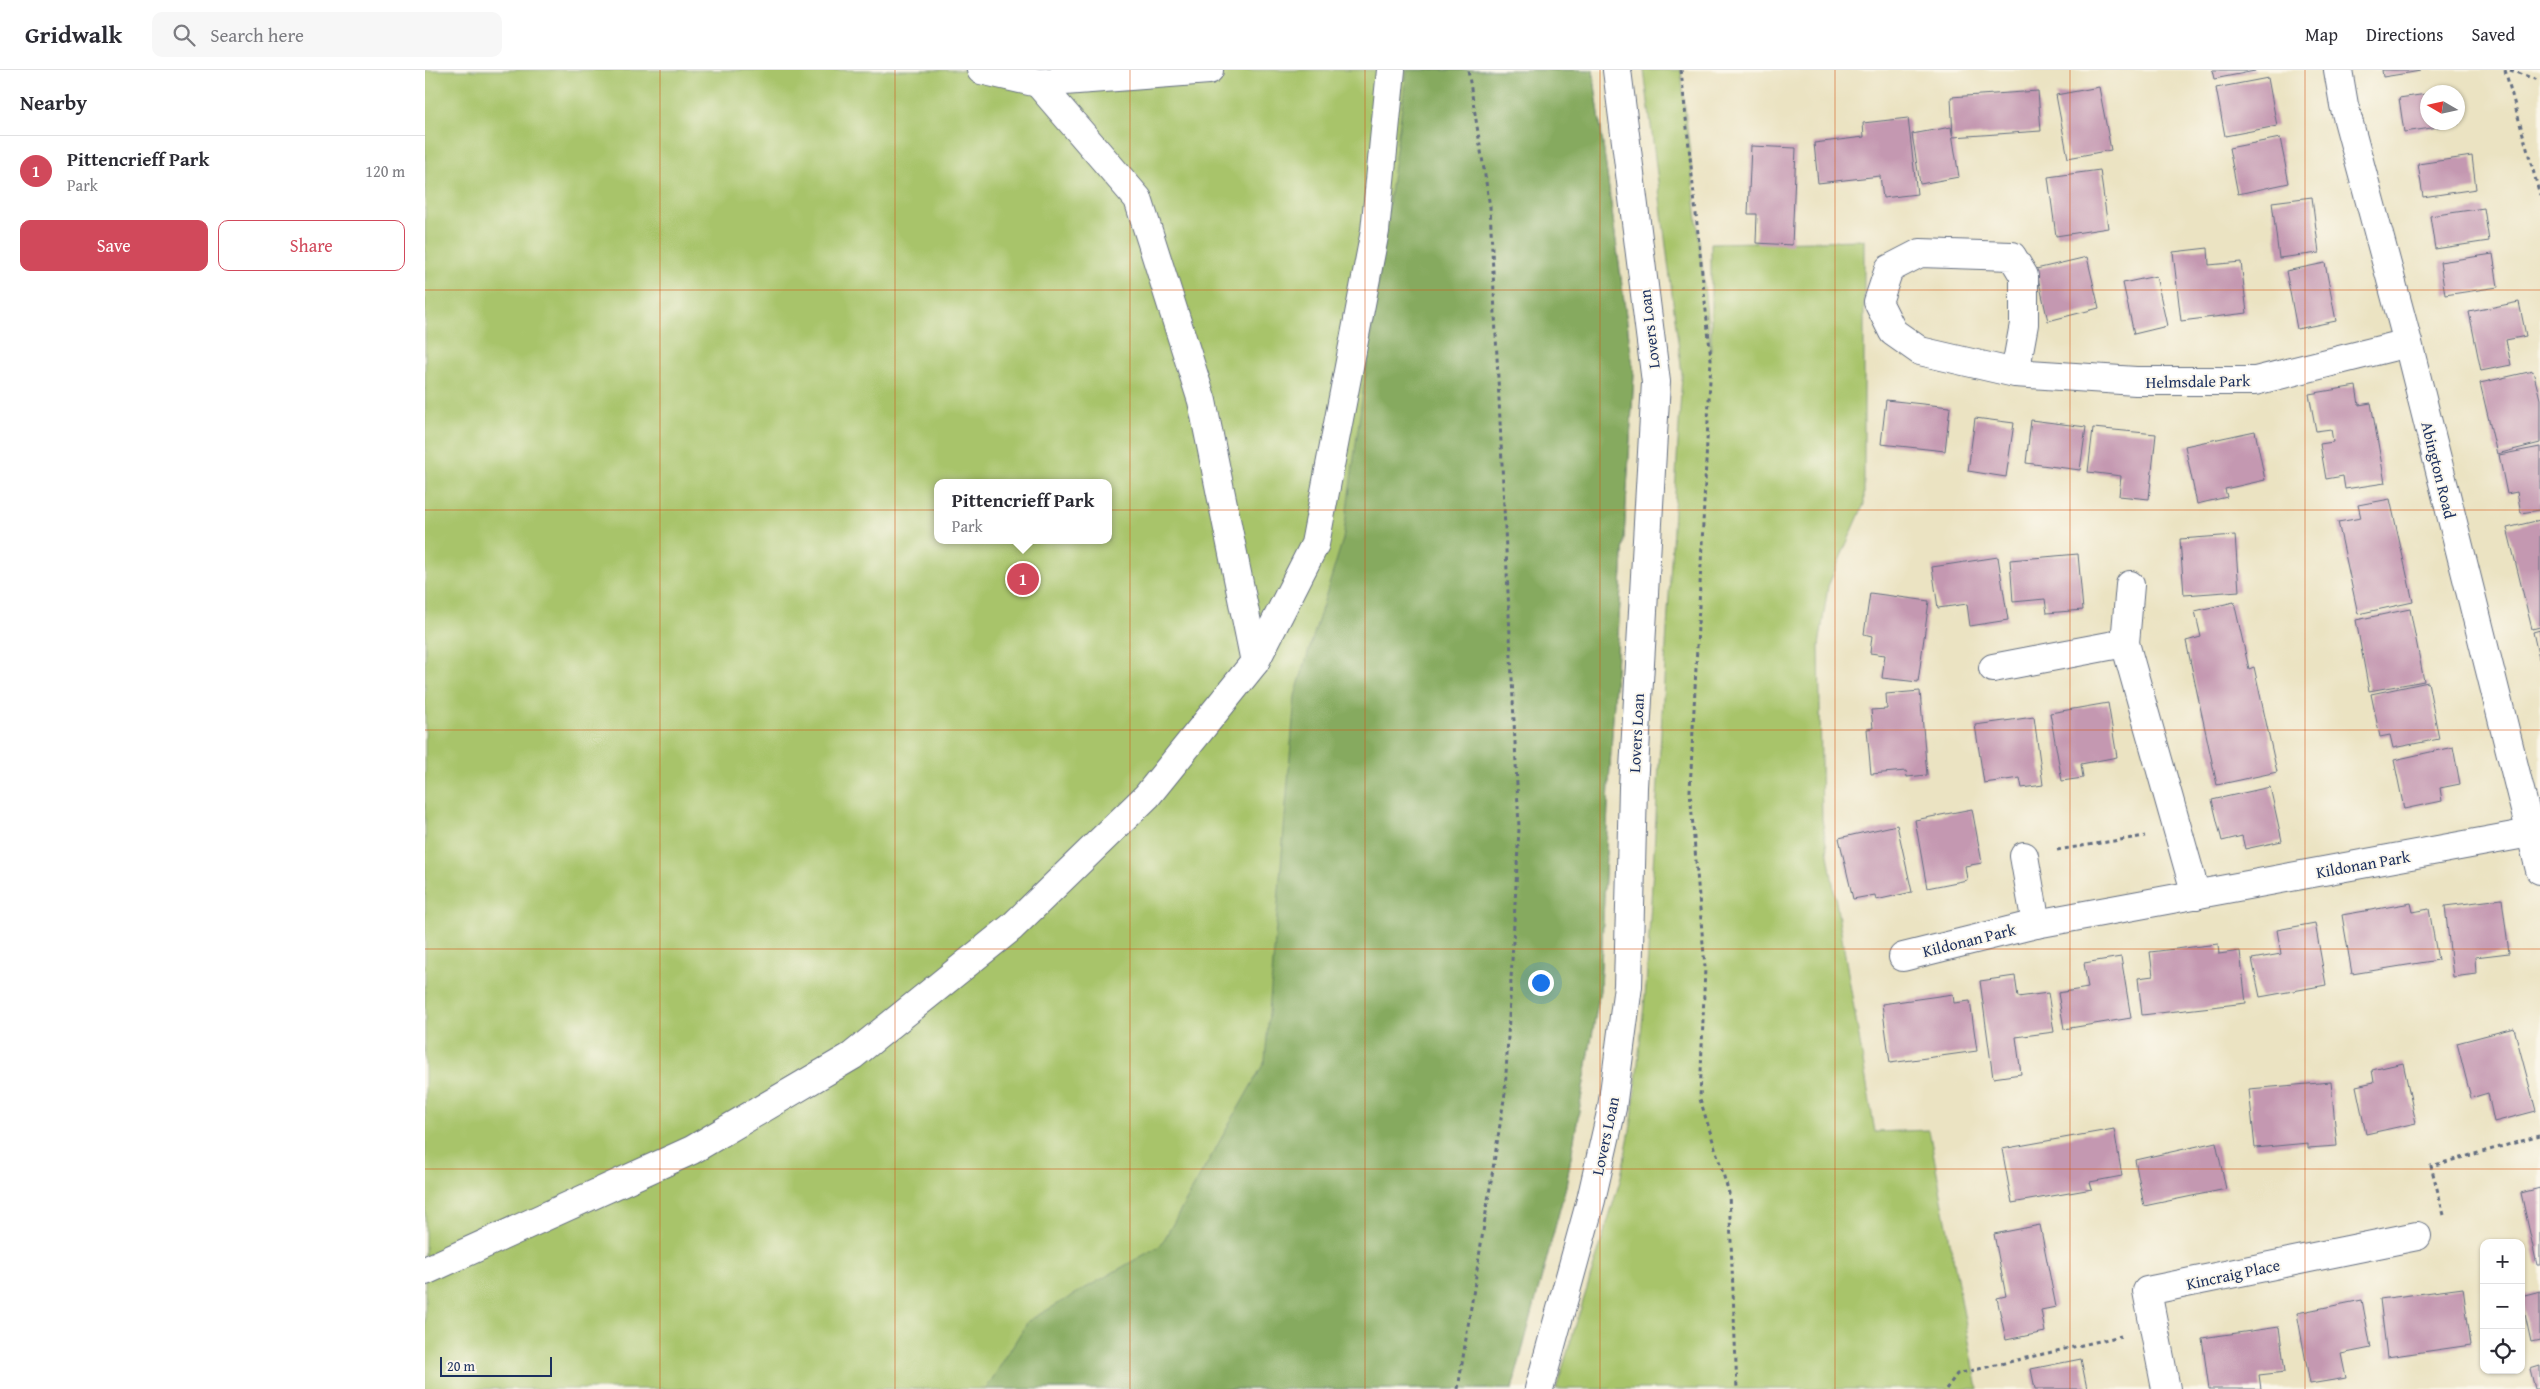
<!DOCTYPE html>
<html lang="en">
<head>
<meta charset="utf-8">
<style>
	body { margin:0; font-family:"Gentium Book Plus",serif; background:#f7f7f7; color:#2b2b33 }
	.controls { position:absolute; right:15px; bottom:15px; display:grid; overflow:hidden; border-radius:10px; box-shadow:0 1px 4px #0004 }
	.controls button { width:45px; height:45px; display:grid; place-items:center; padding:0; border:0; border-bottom:1px solid #e1e1e2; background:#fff; color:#2b2b33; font:25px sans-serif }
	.compass { position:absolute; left:1995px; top:15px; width:45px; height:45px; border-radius:50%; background:#fff; box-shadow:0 1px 4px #0004; rotate:279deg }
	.scale { position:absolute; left:15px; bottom:12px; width:112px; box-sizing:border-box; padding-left:5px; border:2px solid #1b2f5e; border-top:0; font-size:14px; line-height:18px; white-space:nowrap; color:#1b2f5e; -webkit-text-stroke:4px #fbf7ec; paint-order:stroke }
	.you { position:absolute; left:1115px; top:912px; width:18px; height:18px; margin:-12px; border:4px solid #fff; border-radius:50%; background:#1a73e8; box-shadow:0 0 0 8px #1a73e833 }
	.badge { display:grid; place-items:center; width:32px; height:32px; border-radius:50%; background:#d1495b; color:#fff; font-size:16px; font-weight:700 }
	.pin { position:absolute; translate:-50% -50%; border:2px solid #fff; box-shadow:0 1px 5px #0006 }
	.popup { position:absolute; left:509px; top:409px; width:178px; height:65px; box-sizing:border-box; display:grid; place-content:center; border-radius:10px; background:#fff; filter:drop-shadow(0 1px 4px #0005); font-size:16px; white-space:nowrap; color:#7c7c81 }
	.popup b { font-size:19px; color:#2b2b33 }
	.popup::after { content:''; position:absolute; left:50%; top:100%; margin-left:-10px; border:10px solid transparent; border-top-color:#fff }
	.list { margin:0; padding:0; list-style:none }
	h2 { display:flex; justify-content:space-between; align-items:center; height:65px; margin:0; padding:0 20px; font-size:21px }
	h2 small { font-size:16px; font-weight:400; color:#7c7c81 }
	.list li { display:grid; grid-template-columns:32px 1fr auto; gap:15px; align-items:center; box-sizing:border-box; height:70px; padding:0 20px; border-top:1px solid #e1e1e2 }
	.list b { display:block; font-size:19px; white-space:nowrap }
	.list p { margin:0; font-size:16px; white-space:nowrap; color:#7c7c81 }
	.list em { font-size:16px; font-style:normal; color:#7c7c81 }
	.actions { display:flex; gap:10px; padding:15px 20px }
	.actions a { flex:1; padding:11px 0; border:1px solid #d1495b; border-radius:10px; text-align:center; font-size:18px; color:#d1495b }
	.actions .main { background:#d1495b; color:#fff }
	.icon { flex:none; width:28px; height:28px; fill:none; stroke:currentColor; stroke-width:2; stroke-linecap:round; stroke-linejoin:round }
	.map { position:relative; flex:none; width:2115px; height:1319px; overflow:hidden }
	header { display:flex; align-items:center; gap:30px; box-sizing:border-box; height:70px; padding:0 25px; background:#fff; border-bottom:1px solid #e1e1e2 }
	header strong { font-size:24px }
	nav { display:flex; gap:28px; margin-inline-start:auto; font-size:18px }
	.search { width:350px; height:45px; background:#f7f7f7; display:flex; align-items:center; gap:12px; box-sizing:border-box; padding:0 18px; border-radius:10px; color:#7c7c81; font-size:19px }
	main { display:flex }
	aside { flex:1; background:#fff }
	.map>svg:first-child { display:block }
	.green { fill:#a8c46a; stroke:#627a64; fill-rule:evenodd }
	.forest { fill:#86aa5e; stroke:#506c5e }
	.building { fill:#c498b1 }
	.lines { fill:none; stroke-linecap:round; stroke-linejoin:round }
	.street-casing { stroke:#646e81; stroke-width:30 }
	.secondary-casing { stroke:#646e81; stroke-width:30 }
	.path { stroke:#646e81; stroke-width:3; stroke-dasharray:4 4; stroke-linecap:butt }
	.street { stroke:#fff; stroke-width:28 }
	.secondary { stroke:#fff; stroke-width:28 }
	.grid { fill:none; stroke:#d45514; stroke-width:1; stroke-opacity:0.55 }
	.labels { text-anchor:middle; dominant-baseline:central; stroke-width:4; stroke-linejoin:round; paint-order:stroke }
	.street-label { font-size:16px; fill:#1b2f5e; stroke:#fbf7ec }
</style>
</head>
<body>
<header>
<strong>Gridwalk</strong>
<div class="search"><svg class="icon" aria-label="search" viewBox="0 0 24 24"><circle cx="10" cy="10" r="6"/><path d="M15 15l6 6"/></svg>Search here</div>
<nav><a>Map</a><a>Directions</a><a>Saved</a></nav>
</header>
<main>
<aside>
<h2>Nearby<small></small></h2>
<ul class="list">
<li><span class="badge">1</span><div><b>Pittencrieff Park</b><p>Park</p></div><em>120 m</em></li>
</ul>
<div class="actions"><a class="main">Save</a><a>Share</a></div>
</aside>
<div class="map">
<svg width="2115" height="1319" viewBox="0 0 2115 1319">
	<rect width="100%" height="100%" fill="#fbf7ec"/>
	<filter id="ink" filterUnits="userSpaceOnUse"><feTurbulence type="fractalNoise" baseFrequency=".02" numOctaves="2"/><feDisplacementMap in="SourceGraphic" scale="10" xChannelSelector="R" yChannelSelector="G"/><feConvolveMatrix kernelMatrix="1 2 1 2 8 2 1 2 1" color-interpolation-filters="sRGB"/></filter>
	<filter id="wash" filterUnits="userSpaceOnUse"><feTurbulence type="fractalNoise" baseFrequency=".0096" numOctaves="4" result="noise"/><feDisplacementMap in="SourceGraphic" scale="20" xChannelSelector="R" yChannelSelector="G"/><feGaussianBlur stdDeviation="1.12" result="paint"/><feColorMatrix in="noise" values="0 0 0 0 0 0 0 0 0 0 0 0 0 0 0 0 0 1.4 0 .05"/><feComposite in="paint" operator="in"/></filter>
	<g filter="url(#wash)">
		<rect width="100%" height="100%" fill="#ebe3c2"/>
		<g class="green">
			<path d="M0 0H1168L1209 305 1184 713 1175 920 1141 1116 1087 1319H0ZM513 413H683V470H513Z"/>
			<path d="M1219 0H1256L1286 282V173L1439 170V434L1403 516 1394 576 1397 749 1450 1062 1504 1060 1553 1319H1131L1195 1111 1207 1050 1221 916 1257 304Z"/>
		</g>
		<path class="forest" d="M982 0H1168L1209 305 1184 713 1175 920 1141 1116 1087 1319H561L603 1251 736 1175 840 991 870 626 918 469Z"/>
		<g id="blocks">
			<g class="building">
				<path d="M1787 0H1830V1L1789 9Z"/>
				<path d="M1957 0H1995L1996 1 1958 7Z"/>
				<path d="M1843 8 1852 56 1800 66 1791 18Z"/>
				<path d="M1674 17 1686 80 1643 88 1631 25Z"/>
				<path d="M1613 21 1616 61 1528 67 1526 27Z"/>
				<path d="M2002 24V52L2034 54 1979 62 1974 28Z"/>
				<path d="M1483 48 1492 124 1458 128 1455 106 1393 113 1389 73 1439 67 1438 53Z"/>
				<path d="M1526 57 1534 107 1495 114 1487 64Z"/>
				<path d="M1855 68 1864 113 1813 124 1804 78Z"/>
				<path d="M1326 76 1371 78 1367 175 1331 173 1332 144H1323Z"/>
				<path d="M2047 86 2051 119 1998 127 1993 94Z"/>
				<path d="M1675 100 1683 158 1631 166 1623 107Z"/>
				<path d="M1887 127 1894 183 1854 188 1847 132Z"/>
				<path d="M2059 138 2064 171 2010 179 2005 146Z"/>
				<path d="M1783 178 1784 195 1816 192 1822 243 1756 251 1748 182Z"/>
				<path d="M2068 184 2073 217 2020 225 2015 192Z"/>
				<path d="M1662 187 1674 238 1623 251 1611 199Z"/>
				<path d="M1900 193 1911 251 1872 259 1861 201Z"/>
				<path d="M1731 206 1742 256 1709 264 1698 213Z"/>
				<path d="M2094 232 2101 266 2081 270 2086 295 2056 301 2044 242Z"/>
				<path d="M2108 301 2115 329V373L2072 384 2055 313Z"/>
				<path d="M1931 316 1934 335 1946 333 1960 413 1920 419 1918 406 1901 409 1895 374 1908 372 1906 359 1891 361 1884 324Z"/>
				<path d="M1461 330 1525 337 1520 381 1456 374Z"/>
				<path d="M1550 348 1589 353 1581 407 1543 401Z"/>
				<path d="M1606 350 1661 357 1655 400 1601 393Z"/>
				<path d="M1668 358 1731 364 1724 429 1694 426 1696 406 1663 402Z"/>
				<path d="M1830 361 1840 410 1800 419 1802 427 1772 434 1760 376Z"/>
				<path d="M2115 377V440L2096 443 2092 422 2082 424 2074 385Z"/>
				<path d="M1965 429 1988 532 1933 544 1913 452 1936 448 1933 435Z"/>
				<path d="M2115 450V557L2107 559 2082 458Z"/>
				<path d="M1810 465 1814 521 1759 525 1755 469Z"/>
				<path d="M1653 484 1658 540 1622 543 1620 529 1588 532 1585 490Z"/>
				<path d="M1573 487 1583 550 1545 556 1542 534 1513 538 1507 497Z"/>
				<path d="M1445 523 1504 531 1493 612 1457 608 1460 585 1445 583 1447 566 1439 564Z"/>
				<path d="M1809 532 1824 599 1829 597 1852 702 1792 715 1761 571 1776 567 1770 541Z"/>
				<path d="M1985 539 1999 611 1944 621 1931 550Z"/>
				<path d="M2115 560V589H2114L2108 562Z"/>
				<path d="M2003 612 2014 669 1968 678 1965 665 1955 667 1946 624Z"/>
				<path d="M1495 621 1502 705 1482 707 1481 701 1446 704 1442 659 1448 658 1446 640 1462 639 1461 624Z"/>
				<path d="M1683 633 1692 687 1656 694 1658 708 1637 711 1625 643Z"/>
				<path d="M1609 647 1618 715 1597 718 1595 708 1559 713 1550 655Z"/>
				<path d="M2028 677 2035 714 2015 718 2017 731 1979 739 1969 690Z"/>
				<path d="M1845 717 1857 771 1820 779 1817 766 1797 771 1787 730Z"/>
				<path d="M1547 739 1557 793 1540 796 1542 810 1502 818 1490 750Z"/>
				<path d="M1472 755 1487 822 1451 830 1450 825 1428 829 1414 768Z"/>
				<path d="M2077 829 2084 883 2050 887 2051 904 2028 907 2020 836Z"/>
				<path d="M1986 833 1988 842 2004 839 2013 890 1927 904 1917 845Z"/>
				<path d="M1890 853 1901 915 1835 927 1827 889 1856 884 1852 860Z"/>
				<path d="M1793 874 1794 884 1815 881 1821 933 1717 945 1713 908 1728 906 1725 882Z"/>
				<path d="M1696 887 1706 948 1639 959 1633 923 1663 918 1659 893Z"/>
				<path d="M1590 906 1593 927 1623 923 1629 962 1591 967 1596 1004 1568 1008 1555 911Z"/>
				<path d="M1528 924 1529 933 1545 931 1552 981 1465 993 1457 934Z"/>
				<path d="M2089 958 2111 1041 2069 1052 2063 1023 2046 1028 2032 973Z"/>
				<path d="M1978 993 1991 1053 1941 1064 1931 1016 1949 1012 1947 1000Z"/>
				<path d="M1906 1012 1912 1076 1883 1078V1073L1830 1078 1824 1019Z"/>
				<path d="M1689 1059 1697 1106 1665 1112 1667 1119 1587 1133 1577 1079Z"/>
				<path d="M1791 1072 1801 1119 1719 1136 1710 1090Z"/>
				<path d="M2115 1118V1195H2112L2096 1123Z"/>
				<path d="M1615 1155 1631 1237 1616 1240 1620 1262 1581 1270 1572 1228 1581 1226 1569 1164Z"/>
				<path d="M2038 1218 2046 1275 1962 1287 1955 1229Z"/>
				<path d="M2115 1221V1270L2106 1272 2096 1226Z"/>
				<path d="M1937 1230 1946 1278 1916 1284 1921 1308 1885 1314 1872 1243Z"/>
				<path d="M1854 1257 1860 1302 1834 1305 1836 1319H1784L1777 1268Z"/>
				<path d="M1656 1289 1662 1319H1610L1606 1299Z"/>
				<path d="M2115 1296V1319H2110L2105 1299Z"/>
			</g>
		</g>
	</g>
	<g filter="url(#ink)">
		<use href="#blocks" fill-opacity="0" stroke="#646e81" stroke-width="1"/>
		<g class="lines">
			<defs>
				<g id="street">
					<path d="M556 0 613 13 784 0"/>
					<path d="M1913 0 1919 35 1983 273 2115 800"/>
					<path d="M613 13 713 129 777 331 830 592"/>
					<path d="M1590 303 1599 254V206L1587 186 1495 183 1464 199 1453 232 1468 262 1495 281 1590 303 1711 311H1830L1983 273"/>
					<path d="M1705 515 1700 573 1771 825"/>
					<path d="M1568 598 1700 573"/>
					<path d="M1599 786 1611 854"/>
					<path d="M1478 887 1611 854 2105 763"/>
					<path d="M0 1201 267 1080 427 986 587 857 722 726 830 592 890 474 950 161 966 0"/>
					<path d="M1741 1319 1722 1221 1992 1166"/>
				</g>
				<path id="secondary" d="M1114 1319 1166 1130 1187 1038 1203 916 1208 717 1231 312 1192 0"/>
			</defs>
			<use href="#street" class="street-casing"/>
			<use href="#secondary" class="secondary-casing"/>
			<g class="path">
				<path d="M1256 0 1286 289 1265 721 1280 897 1275 1029 1304 1123 1312 1319"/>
				<path d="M2080 0 2115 125"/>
				<path d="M2085 0 2115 11"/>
				<path d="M1632 780 1720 766"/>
				<path d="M2019 1145 2006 1096 2115 1066"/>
				<path d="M1033 1319 1080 1023 1094 758 1065 137 1043 0"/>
				<path d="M1521 1319 1532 1304 1696 1266"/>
			</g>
			<use href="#street" class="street"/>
			<use href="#secondary" class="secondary"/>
		</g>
	</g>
	<path class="grid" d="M235 0V1319M470 0V1319M705 0V1319M940 0V1319M1175 0V1319M1410 0V1319M1645 0V1319M1880 0V1319M0 220H2115M0 440H2115M0 660H2115M0 879H2115M0 1099H2115"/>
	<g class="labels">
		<g class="street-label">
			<text transform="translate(1224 259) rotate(-97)">Lovers Loan</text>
			<text transform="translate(1773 311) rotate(-1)">Helmsdale Park</text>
			<text transform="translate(2014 400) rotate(76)">Abington Road</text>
			<text transform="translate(1211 663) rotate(-87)">Lovers Loan</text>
			<text transform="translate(1938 794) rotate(-10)">Kildonan Park</text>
			<text transform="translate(1544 870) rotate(-14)">Kildonan Park</text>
			<text transform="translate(1180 1066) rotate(-78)">Lovers Loan</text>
			<text transform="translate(1808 1204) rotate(-12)">Kincraig Place</text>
		</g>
	</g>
</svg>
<div class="controls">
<button>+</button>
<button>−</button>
<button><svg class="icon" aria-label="locate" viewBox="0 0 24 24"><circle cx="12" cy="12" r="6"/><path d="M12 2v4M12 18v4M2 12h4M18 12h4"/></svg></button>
</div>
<svg class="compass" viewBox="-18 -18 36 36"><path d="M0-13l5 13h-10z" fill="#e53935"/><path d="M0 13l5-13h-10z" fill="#7c7c81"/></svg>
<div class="scale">20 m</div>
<div class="you"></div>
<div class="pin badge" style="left:598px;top:509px">1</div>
<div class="popup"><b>Pittencrieff Park</b>Park</div>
</div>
</main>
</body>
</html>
